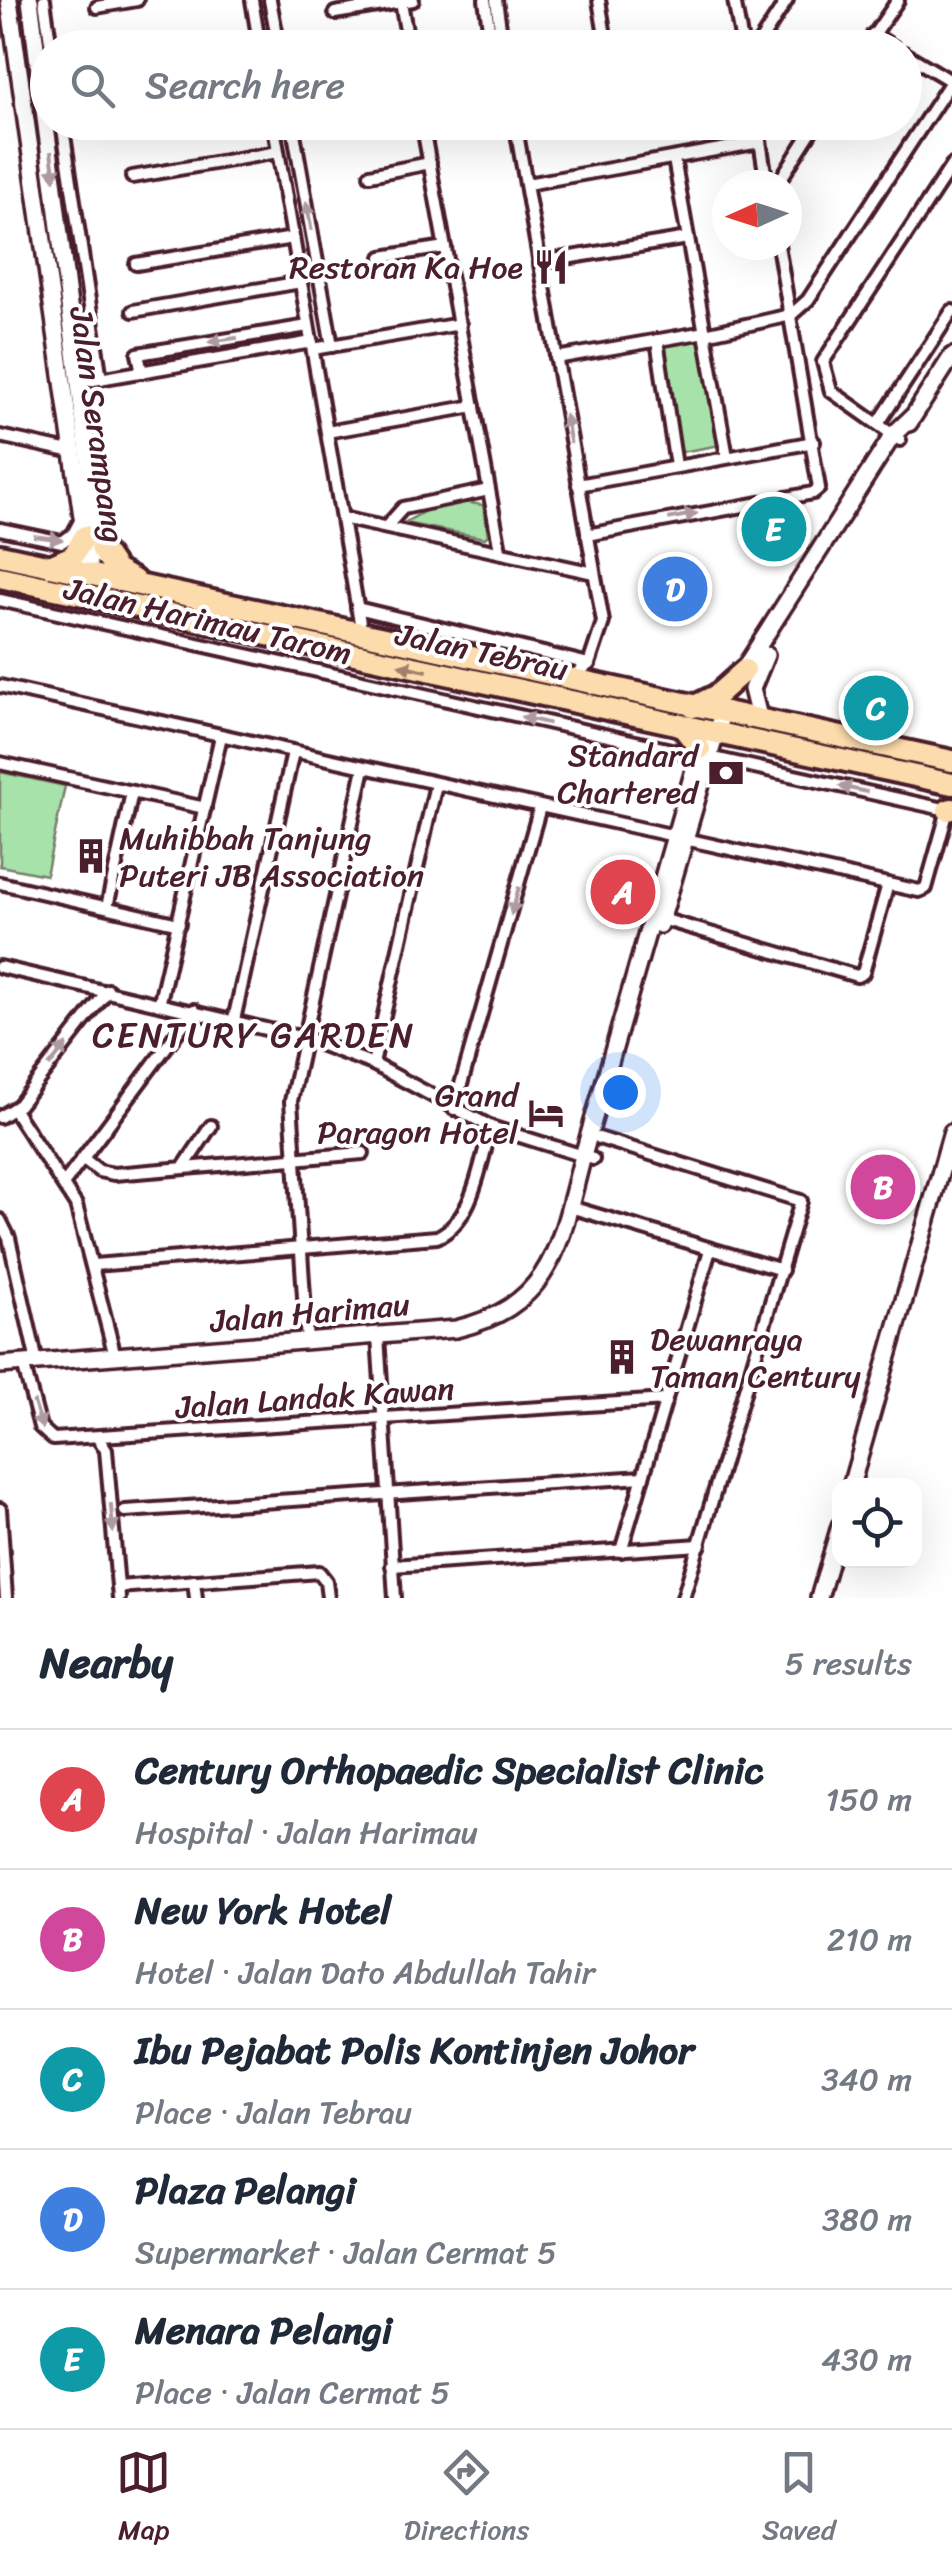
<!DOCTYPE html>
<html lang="en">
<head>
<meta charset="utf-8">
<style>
	body { margin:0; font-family:Sriracha,sans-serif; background:#f6f6f7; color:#1f2937 }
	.controls { position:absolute; right:30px; bottom:30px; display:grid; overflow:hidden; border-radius:20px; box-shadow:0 10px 40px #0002 }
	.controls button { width:90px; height:90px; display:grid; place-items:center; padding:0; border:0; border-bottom:2px solid #e0e1e3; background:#fff; color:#1f2937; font:50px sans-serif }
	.compass { position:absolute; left:712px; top:170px; width:90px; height:90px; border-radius:50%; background:#fff; box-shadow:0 10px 40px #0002; rotate:267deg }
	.you { position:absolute; left:620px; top:1092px; width:35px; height:35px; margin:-25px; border:8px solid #fff; border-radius:50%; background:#1a73e8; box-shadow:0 0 0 15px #1a73e833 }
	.badge { display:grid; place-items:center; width:65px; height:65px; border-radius:50%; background:#4a1f2b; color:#fff; font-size:32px; font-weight:700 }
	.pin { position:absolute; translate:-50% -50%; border:5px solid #fff; box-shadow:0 2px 10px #0006 }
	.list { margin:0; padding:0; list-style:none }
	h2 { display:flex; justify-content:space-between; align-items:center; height:130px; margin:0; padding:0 40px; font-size:42px }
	h2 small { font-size:32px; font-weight:400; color:#747a83 }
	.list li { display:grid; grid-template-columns:65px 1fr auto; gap:30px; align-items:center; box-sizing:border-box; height:140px; padding:0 40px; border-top:2px solid #e0e1e3 }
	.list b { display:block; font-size:38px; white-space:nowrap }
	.list p { margin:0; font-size:32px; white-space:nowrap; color:#747a83 }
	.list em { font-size:32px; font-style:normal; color:#747a83 }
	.icon { flex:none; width:55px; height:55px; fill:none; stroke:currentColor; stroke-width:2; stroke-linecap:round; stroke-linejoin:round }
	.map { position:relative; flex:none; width:952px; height:1598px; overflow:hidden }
	.search { position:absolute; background:#fff; box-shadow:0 10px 40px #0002; left:30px; right:30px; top:30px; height:110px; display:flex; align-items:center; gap:25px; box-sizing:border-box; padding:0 35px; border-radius:55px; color:#747a83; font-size:38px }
	.sheet { height:830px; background:#fff }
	nav { display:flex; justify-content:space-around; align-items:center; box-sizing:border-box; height:140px; border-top:2px solid #e0e1e3; background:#fff; font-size:28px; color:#747a83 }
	nav a { display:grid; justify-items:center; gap:5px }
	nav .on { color:#4a1f2b }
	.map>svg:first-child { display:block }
	.green { fill:#a6e2a9; stroke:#78806a; stroke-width:2.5 }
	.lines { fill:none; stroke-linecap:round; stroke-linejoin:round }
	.street-casing { stroke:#4a1f2b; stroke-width:18 }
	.secondary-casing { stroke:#4a1f2b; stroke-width:22 }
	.highway-casing { stroke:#4a1f2b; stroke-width:28 }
	.street { stroke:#fff; stroke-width:10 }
	.secondary { stroke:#fff; stroke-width:15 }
	.highway { stroke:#fcdcac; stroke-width:20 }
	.oneway { fill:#ae9aa0 }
	.oneway2 { fill:#a37e6c }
	.labels { text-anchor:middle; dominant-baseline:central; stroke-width:8; stroke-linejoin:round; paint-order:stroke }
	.poi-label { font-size:32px; fill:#4a1f2b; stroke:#fff; text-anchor:end }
	.street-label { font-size:32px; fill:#4a1f2b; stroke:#fff }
	.neighbourhood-label { font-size:35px; letter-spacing:2.5px; fill:#4a1f2b; stroke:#fff }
</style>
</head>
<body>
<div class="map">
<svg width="952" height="1598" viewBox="0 0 952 1598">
	<rect width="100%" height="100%" fill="#fff"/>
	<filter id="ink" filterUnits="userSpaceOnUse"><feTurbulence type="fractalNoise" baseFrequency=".01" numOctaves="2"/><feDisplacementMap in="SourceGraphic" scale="20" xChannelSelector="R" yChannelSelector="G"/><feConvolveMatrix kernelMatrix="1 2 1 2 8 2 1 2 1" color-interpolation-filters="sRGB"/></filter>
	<g filter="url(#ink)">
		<g class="green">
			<path d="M702 338 721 445 681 452 662 346Z"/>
			<path d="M463 502 483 505 488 535 485 538 404 523 427 510Z"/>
			<path d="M0 772 65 786 46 875 0 866Z"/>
		</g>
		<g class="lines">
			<defs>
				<g id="street">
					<path d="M44 0 51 48"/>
					<path d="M252 0 260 48"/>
					<path d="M270 0 279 48"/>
					<path d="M485 0 492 48"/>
					<path d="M496 0 503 48"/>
					<path d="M599 0 607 48"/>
					<path d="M734 0 743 48"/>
					<path d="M401 2 409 48"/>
					<path d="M97 7 137 0"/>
					<path d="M335 13 413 0"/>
					<path d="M873 34 895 48"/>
					<path d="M756 48 787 0"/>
					<path d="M865 48 898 0"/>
					<path d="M904 53 951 81"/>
					<path d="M62 122 101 379"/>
					<path d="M273 122 362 634"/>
					<path d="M292 122 332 346"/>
					<path d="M422 122 500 550"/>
					<path d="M515 122 603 622 589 664 573 676"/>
					<path d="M757 122 767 185"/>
					<path d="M674 159 727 457"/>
					<path d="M370 175 430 163"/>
					<path d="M132 177 278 152"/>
					<path d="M527 184 760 142"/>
					<path d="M777 185 817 122"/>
					<path d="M382 257 445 247"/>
					<path d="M541 262 688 238"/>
					<path d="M136 264 293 238"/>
					<path d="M133 311 301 282"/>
					<path d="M705 334 791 315 808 300 952 80"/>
					<path d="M657 340 676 466"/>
					<path d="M313 349 460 324"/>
					<path d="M556 358 705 332"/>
					<path d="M142 372 138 354 308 326"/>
					<path d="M82 382 312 342"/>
					<path d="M878 424 952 311"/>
					<path d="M327 432 474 406"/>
					<path d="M0 436 73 452"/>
					<path d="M900 440 831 391 823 362 952 165"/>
					<path d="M578 485 814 442"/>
					<path d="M342 518 594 573"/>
					<path d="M386 527 403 508 489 490"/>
					<path d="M0 529 62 542 73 534 81 519"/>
					<path d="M587 535 813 493 819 488 778 245"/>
					<path d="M0 600 698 756"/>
					<path d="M357 608 589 664"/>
					<path d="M0 686 675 836"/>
					<path d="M0 763 205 808"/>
					<path d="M685 839 919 891 926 888 948 810 709 757"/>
					<path d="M0 883 179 924"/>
					<path d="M107 907 132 792"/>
					<path d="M662 919 857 976 863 973 888 884"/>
					<path d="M0 967 304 1038 373 1064 491 1127 593 1159"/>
					<path d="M160 1001 221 736"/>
					<path d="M234 1020 293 752"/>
					<path d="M373 1064 436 784"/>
					<path d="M454 1109 540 807"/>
					<path d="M14 1110 76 1205 115 1356"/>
					<path d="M0 1117 19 1105 108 990"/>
					<path d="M599 1138 801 1201 683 1598"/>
					<path d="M85 1160 99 1171 114 1174 363 1153"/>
					<path d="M183 1168 211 1126"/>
					<path d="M65 1182 194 1010"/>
					<path d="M570 1207 782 1270"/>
					<path d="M0 1220 9 1238 37 1362"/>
					<path d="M94 1265 437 1237C474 1221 480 1162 491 1127"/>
					<path d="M378 1336 395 1598"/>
					<path d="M307 1342 291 1101 364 768"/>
					<path d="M23 1363 40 1427 53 1439 666 1400"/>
					<path d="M97 1437 106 1450 119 1598"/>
					<path d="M0 1509 6 1598"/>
					<path d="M125 1511 643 1477"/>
					<path d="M621 1551 710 1250"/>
					<path d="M392 1566 700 1545"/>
					<path d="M194 1581 196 1598"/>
					<path d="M118 1587 319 1572 326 1581 328 1598"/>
				</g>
				<g id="secondary">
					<path d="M9 0 89 566 95 577"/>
					<path d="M30 0 101 556"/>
					<path d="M909 423 952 356"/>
					<path d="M740 675 893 435 912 417"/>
					<path d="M760 721 752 689 766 655"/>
					<path d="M660 925 722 713"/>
					<path d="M0 1365 456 1329C555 1305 560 1241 583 1156L702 742"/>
					<path d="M851 1486 952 1132"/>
					<path d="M819 1598 840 1526"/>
				</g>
				<g id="highway">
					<path d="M101 548 116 570 134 580"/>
					<path d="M0 555 952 761"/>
					<path d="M50 566 73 556 85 536"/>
					<path d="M0 577 952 784"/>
					<path d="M693 707 717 695 745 670"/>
					<path d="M680 724 700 749"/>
					<path d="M948 810 952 809"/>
				</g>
			</defs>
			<use href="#street" class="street-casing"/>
			<use href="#secondary" class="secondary-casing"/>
			<use href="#highway" class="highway-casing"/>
			<use href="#street" class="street"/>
			<use href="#secondary" class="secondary"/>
			<use href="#highway" class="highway"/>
		</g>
		<defs><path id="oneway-solid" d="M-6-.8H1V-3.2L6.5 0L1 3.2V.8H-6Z" transform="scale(2.5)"/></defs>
		<g class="oneway">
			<use href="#oneway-solid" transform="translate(53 166) rotate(82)"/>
			<use href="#oneway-solid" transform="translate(309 216) rotate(-100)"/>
			<use href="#oneway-solid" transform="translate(223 340) rotate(171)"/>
			<use href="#oneway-solid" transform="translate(568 429) rotate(-100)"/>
			<use href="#oneway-solid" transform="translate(683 516) rotate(-11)"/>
			<use href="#oneway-solid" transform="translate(48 538) rotate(8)"/>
			<use href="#oneway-solid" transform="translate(535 720) rotate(-167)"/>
			<use href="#oneway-solid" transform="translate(853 789) rotate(-168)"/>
			<use href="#oneway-solid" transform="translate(515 901) rotate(106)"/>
			<use href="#oneway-solid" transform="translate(58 1055) rotate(-52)"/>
			<use href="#oneway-solid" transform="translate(38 1415) rotate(72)"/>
			<use href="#oneway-solid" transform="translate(112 1518) rotate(85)"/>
		</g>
		<use class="oneway2" href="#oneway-solid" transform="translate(413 668) rotate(-168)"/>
	</g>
	<defs>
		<symbol id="restaurant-bare" viewBox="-9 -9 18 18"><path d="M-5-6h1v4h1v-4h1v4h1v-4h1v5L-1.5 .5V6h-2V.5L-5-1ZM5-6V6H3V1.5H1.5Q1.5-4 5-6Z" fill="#4a1f2b" stroke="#fff" stroke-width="2.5" paint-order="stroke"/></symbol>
		<symbol id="bank-bare" viewBox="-9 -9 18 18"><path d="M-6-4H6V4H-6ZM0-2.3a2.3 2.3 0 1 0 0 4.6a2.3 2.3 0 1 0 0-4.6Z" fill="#4a1f2b" stroke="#fff" stroke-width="2.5" paint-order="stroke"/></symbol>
		<symbol id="building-bare" viewBox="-9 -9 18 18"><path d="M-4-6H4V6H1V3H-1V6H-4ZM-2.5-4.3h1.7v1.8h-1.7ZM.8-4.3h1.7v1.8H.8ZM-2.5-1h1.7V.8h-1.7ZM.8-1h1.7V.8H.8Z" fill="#4a1f2b" stroke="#fff" stroke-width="2.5" paint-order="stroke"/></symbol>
		<symbol id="hotel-bare" viewBox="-9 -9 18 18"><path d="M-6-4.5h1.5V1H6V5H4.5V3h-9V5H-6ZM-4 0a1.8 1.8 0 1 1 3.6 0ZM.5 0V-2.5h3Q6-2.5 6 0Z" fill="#4a1f2b" stroke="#fff" stroke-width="2.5" paint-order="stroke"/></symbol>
	</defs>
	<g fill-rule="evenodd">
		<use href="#restaurant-bare" x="526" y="242" width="50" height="50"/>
		<use href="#bank-bare" x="701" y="748" width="50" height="50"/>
		<use href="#building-bare" x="66" y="831" width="50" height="50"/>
		<use href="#hotel-bare" x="521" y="1088" width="50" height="50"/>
		<use href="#building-bare" x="597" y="1332" width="50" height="50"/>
	</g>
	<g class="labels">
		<g class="poi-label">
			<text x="523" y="267">Restoran Ka Hoe</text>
			<text x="698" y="755">Standard<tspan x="698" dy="37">Chartered</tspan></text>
			<text x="119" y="838" text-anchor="start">Muhibbah Tanjung<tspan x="119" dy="37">Puteri JB Association</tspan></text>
			<text x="518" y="1095">Grand<tspan x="518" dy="37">Paragon Hotel</tspan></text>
			<text x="650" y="1339" text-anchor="start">Dewanraya<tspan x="650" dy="37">Taman Century</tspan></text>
		</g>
		<g class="street-label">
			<text transform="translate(97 425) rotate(82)">Jalan Serampang</text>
			<text transform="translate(208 621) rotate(13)">Jalan Harimau Tarom</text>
			<text transform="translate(482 652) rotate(12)">Jalan Tebrau</text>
			<text transform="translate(310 1313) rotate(-5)">Jalan Harimau</text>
			<text transform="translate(315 1398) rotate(-4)">Jalan Landak Kawan</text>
		</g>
		<g class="neighbourhood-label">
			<text x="254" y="1035">CENTURY GARDEN</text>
		</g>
	</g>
</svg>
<div class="controls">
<button><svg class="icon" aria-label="locate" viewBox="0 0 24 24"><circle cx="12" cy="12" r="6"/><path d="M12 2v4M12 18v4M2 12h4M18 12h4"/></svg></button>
</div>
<svg class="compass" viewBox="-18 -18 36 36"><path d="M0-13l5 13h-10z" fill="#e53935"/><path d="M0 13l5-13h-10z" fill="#747a83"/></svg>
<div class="you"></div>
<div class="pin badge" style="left:623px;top:892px;background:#e0444e">A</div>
<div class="pin badge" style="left:883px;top:1187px;background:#d1479c">B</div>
<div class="pin badge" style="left:876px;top:708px;background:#0f9aa8">C</div>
<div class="pin badge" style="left:675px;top:589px;background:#3f7fe0">D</div>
<div class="pin badge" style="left:774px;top:529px;background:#0f9aa8">E</div>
<div class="search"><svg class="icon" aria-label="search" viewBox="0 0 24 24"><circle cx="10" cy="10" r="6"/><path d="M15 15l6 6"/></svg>Search here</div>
</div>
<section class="sheet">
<h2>Nearby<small>5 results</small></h2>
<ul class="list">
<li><span class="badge" style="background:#e0444e">A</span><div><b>Century Orthopaedic Specialist Clinic</b><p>Hospital · Jalan Harimau</p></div><em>150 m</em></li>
<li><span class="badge" style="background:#d1479c">B</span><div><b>New York Hotel</b><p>Hotel · Jalan Dato Abdullah Tahir</p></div><em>210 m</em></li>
<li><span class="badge" style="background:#0f9aa8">C</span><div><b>Ibu Pejabat Polis Kontinjen Johor</b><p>Place · Jalan Tebrau</p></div><em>340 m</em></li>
<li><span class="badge" style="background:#3f7fe0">D</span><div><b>Plaza Pelangi</b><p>Supermarket · Jalan Cermat 5</p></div><em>380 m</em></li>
<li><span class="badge" style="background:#0f9aa8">E</span><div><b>Menara Pelangi</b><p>Place · Jalan Cermat 5</p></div><em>430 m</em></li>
</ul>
</section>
<nav>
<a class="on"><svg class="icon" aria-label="map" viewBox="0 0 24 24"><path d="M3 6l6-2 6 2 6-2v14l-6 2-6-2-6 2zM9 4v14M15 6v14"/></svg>Map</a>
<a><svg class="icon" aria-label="directions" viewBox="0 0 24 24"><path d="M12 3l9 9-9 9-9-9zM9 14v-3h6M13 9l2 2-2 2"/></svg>Directions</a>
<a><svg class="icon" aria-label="saved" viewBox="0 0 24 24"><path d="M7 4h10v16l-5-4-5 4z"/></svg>Saved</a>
</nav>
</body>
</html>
